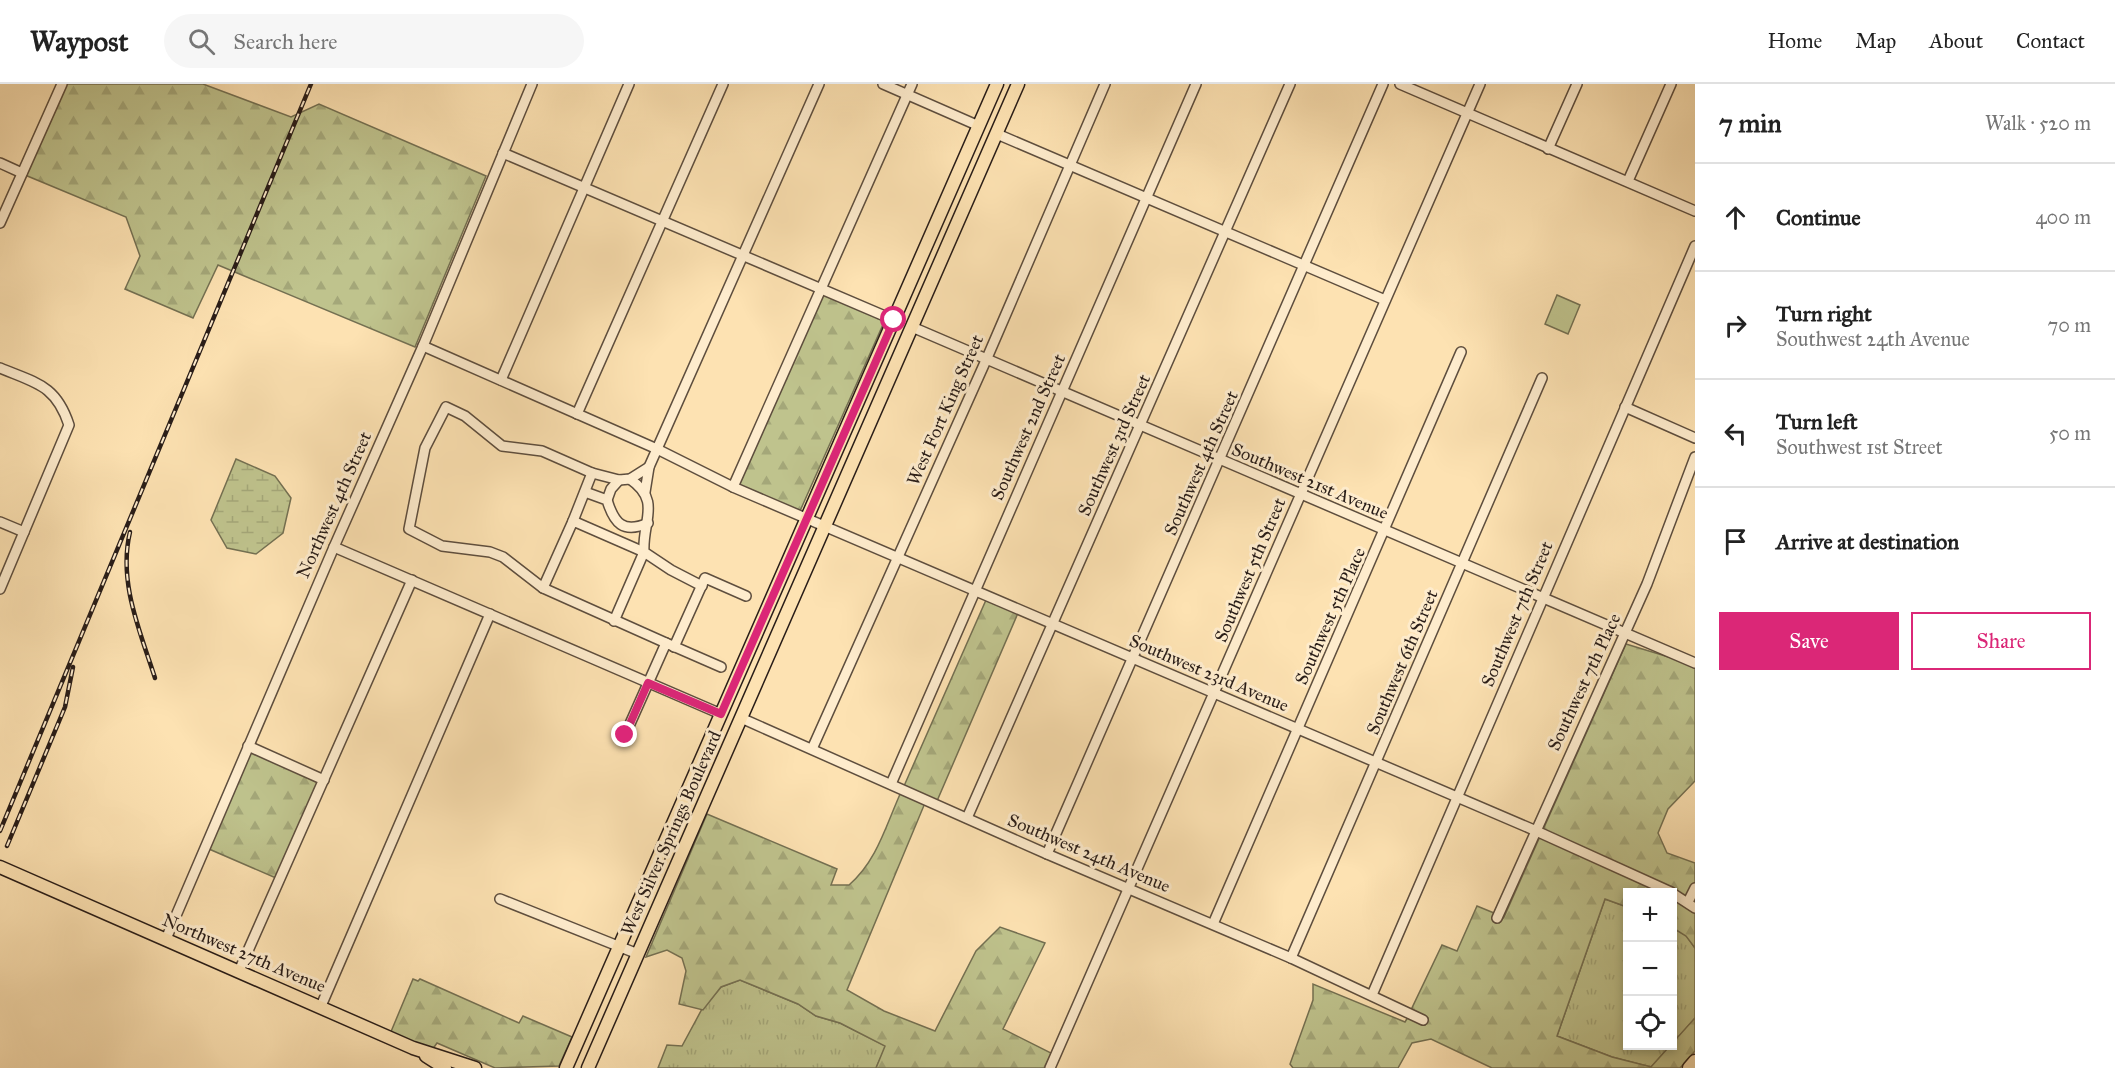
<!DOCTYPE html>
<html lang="en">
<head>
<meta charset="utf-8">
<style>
	body { margin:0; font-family:"IM FELL Great Primer",serif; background:#f6f6f6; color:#222 }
	.controls { position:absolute; right:18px; bottom:18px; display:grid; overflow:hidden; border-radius:0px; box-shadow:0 3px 9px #0003 }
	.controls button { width:54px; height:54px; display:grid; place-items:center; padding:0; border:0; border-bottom:2px solid #e0e0e0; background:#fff; color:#222; font:30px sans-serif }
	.stop { position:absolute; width:18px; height:18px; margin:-14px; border:4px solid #db2777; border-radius:50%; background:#fff }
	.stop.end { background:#db2777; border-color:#fff; box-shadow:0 2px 6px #0008 }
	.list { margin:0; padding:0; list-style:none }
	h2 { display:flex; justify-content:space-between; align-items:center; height:78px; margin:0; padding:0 24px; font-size:26px }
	h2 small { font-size:20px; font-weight:400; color:#767676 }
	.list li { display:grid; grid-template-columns:39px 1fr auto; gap:18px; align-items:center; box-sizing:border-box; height:108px; padding:0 24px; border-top:2px solid #e0e0e0 }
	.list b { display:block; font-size:22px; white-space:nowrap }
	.list p { margin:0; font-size:20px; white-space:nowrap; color:#767676 }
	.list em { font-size:20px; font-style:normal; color:#767676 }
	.actions { display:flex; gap:12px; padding:18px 24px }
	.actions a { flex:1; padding:14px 0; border:2px solid #db2777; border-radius:0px; text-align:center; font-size:21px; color:#db2777 }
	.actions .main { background:#db2777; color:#fff }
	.icon { flex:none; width:33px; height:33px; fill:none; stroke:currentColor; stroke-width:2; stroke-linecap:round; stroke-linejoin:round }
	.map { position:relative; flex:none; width:1695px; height:984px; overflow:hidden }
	header { display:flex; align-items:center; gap:36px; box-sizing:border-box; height:84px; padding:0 30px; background:#fff; border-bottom:2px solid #e0e0e0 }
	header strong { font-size:28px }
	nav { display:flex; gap:33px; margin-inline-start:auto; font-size:21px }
	.search { width:420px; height:54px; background:#f6f6f6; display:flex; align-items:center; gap:15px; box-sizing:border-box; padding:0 21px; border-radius:33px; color:#767676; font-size:22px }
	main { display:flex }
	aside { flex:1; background:#fff }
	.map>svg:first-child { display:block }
	.grass { fill:url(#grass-tufts); stroke:#747052; stroke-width:1.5 }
	.forest { fill:url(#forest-firs); stroke:#747052; stroke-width:1.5 }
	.wetland { fill:url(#wetland-marsh); stroke:#747052; stroke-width:1.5 }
	.garden { fill:#bfc38d; stroke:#747052; stroke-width:1.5 }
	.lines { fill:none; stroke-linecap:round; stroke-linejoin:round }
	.minor-casing { stroke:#5e4e3e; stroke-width:12 }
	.major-casing { stroke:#291d18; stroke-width:15 }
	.minor { stroke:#feeccd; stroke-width:9 }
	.major { stroke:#fde2b2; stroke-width:12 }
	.rail-casing { stroke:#291d18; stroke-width:4.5 }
	.rail { stroke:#feeccd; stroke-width:2; stroke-dasharray:7; stroke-linecap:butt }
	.route { stroke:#db2777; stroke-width:8 }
	.labels { text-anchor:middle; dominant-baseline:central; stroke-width:6; stroke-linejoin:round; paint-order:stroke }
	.street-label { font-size:18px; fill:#291d18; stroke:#feeccd }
</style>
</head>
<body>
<header>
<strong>Waypost</strong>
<div class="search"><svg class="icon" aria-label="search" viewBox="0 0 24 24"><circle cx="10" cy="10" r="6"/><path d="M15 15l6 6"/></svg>Search here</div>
<nav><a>Home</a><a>Map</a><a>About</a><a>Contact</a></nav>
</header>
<main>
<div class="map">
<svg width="1695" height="984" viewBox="0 0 1695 984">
	<defs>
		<pattern id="grass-tufts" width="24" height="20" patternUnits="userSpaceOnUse" patternTransform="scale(1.5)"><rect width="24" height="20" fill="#bfc38d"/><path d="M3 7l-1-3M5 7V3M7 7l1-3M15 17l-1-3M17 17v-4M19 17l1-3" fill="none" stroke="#a4a779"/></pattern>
		<pattern id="forest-firs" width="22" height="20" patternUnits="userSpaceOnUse" patternTransform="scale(1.5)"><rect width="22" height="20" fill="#bfc38d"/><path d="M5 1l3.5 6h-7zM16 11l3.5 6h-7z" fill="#a4a779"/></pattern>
		<pattern id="wetland-marsh" width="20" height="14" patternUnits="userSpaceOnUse" patternTransform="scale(1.5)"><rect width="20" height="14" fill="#bfc38d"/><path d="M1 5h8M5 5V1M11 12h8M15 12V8" fill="none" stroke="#a4a779"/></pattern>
	</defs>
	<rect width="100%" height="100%" fill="#fde2b2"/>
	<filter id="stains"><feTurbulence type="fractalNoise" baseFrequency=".00333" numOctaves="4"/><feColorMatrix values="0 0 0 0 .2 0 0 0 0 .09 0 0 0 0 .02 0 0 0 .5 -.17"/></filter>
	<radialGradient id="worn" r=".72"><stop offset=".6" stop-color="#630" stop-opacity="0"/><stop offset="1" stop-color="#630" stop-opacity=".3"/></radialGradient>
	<g class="grass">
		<path d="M1605 815 1627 823 1628 962H1670L1651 983 1612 973 1557 952Z"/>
		<path d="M1673 844 1686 851 1695 864V934L1673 959Z"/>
		<path d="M740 896 798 920 816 932 840 939 886 962 876 984H658L667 961 682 962 702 925 721 903Z"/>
	</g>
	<g class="forest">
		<path d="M66 0H203L291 33 319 20 486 92 415 263 218 181 193 234 125 205 140 172 126 133 25 91Z"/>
		<path d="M823 210 885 236 800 427 738 403Z"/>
		<path d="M986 516 1018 529 937 717 904 702Z"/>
		<path d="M1626 560 1695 581V697L1668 725 1658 749 1667 769 1695 779V864L1686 852 1673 844 1672 808H1628L1627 823 1605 815 1557 952 1612 973 1651 983 1695 934V967L1680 984H1492L1431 955 1412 959 1398 984H1293L1290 980 1313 916V900L1405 938 1408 933 1425 941 1428 934 1411 926 1442 861 1457 867 1477 822 1494 829 1492 835 1499 839 1504 833Z"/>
		<path d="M250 667 319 698 276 794 209 765Z"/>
		<path d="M901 708 925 719 847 906 884 927 935 947 976 867 1000 843 1045 859 1003 945 1055 971 1049 984H876L885 962 840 939 816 932 798 920 740 896 721 903 703 926 679 920 686 887 682 874 667 866 646 873 707 730 837 785 831 801H849C877 777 886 741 901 708Z"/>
		<path d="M413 895 418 897 420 895 519 939 523 932 572 953 559 982 495 984 437 959 432 966 390 950Z"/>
	</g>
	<path class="wetland" d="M236 375 275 392 291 414 283 449 256 470 227 464 211 436Z"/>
	<path class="garden" d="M1557 211 1580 221 1568 250 1545 240Z"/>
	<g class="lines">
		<defs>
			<g id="minor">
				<path d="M883 0 979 42"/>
				<path d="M1400 0 1695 127"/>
				<path d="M997 50 1385 216"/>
				<path d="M1548 65 1577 0"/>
				<path d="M503 69 894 236"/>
				<path d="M0 79 22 89"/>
				<path d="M1628 97 1671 0"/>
				<path d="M0 139 62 0"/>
				<path d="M912 243 1695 579"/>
				<path d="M423 262 657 365 733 403 1534 746 1671 808"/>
				<path d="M0 284C36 299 56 301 69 341L0 505"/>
				<path d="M501 296 629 0"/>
				<path d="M1625 323 1695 354"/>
				<path d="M577 330 723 0"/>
				<path d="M649 383 630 395 619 396 592 389 542 367 502 362 465 332 446 323 425 364 409 445 442 462 490 468 503 473 543 504 666 559"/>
				<path d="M630 395C662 417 642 437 644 468L671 486 702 502"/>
				<path d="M733 403 912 0"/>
				<path d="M585 408 607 416C614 439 623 450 648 439"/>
				<path d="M645 408 649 383 819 0"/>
				<path d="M607 416 611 405 619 396"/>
				<path d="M573 437 592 389"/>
				<path d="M0 438 24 448"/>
				<path d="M334 463 721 630"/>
				<path d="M543 504 573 437 644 468 614 537"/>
				<path d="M674 563 705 494 746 512"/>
				<path d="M741 634 1047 770 1291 874 1423 936"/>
				<path d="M625 651 666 559 721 583"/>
				<path d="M248 662 324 696"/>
				<path d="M812 665 987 274 1105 0"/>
				<path d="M891 700 1196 0"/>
				<path d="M967 734 1290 0"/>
				<path d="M1047 770 1383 0"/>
				<path d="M1672 809 1695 824"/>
				<path d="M500 815 638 870"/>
				<path d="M1688 818 1695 804"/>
				<path d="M1497 834 1647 500 1695 373"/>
				<path d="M1213 840 1461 268"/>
				<path d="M166 855 334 463 423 262 532 0"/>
				<path d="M1291 874 1542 294"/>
				<path d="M239 887 412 496"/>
				<path d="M1372 911 1695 162"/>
				<path d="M321 922 490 530"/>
				<path d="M1050 984 1480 0"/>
			</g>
			<g id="major">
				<path d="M0 783 413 964 475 984"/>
				<path d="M426 972 445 984"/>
				<path d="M566 984 997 0"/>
				<path d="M588 984 1018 0"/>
				<path d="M1689 984 1695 977"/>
			</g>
		</defs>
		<use href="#minor" class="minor-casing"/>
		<use href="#major" class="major-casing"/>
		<use href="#minor" class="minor"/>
		<use href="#major" class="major"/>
		<defs>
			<g id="rail">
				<path d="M130 448C118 498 140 547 155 594"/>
				<path d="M0 747 311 0"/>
				<path d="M7 762 65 623 73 583"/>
			</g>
		</defs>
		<use href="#rail" class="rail-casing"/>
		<use href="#rail" class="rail"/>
	</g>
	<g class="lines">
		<path class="route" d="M625 651 648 599 721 630 894 236"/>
	</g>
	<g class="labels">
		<g class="street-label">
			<text transform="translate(945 326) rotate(-66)">West Fort King Street</text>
			<text transform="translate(1028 343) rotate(-66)">Southwest 2nd Street</text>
			<text transform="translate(1114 361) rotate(-66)">Southwest 3rd Street</text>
			<text transform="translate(1201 379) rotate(-66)">Southwest 4th Street</text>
			<text transform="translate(1310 397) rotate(23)">Southwest 21st Avenue</text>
			<text transform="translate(334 421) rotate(-66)">Northwest 4th Street</text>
			<text transform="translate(1250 486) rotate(-67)">Southwest 5th Street</text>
			<text transform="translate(1517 530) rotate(-67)">Southwest 7th Street</text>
			<text transform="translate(1330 532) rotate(-66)">Southwest 5th Place</text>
			<text transform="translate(1402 578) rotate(-67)">Southwest 6th Street</text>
			<text transform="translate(1209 589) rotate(23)">Southwest 23rd Avenue</text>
			<text transform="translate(1584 598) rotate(-65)">Southwest 7th Place</text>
			<text transform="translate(671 749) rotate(-66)">West Silver Springs Boulevard</text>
			<text transform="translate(1089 769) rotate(23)">Southwest 24th Avenue</text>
			<text transform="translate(244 869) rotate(23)">Northwest 27th Avenue</text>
		</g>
	</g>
	<rect width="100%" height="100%" filter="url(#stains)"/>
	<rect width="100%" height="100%" fill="url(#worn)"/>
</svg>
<div class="controls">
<button>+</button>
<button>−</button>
<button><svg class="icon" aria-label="locate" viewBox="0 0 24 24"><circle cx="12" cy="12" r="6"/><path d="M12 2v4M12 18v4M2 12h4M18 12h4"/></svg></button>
</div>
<div class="stop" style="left:894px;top:236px"></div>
<div class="stop end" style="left:625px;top:651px"></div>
</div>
<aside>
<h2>7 min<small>Walk · 520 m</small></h2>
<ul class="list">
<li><svg class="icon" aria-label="ahead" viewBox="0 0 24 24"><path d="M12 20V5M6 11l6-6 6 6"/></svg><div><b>Continue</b></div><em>400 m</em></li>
<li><svg class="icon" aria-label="right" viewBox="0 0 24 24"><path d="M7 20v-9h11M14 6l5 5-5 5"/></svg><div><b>Turn right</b><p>Southwest 24th Avenue</p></div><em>70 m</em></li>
<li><svg class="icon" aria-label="left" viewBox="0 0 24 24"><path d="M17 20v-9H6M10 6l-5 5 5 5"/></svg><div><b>Turn left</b><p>Southwest 1st Street</p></div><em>50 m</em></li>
<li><svg class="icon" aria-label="arrive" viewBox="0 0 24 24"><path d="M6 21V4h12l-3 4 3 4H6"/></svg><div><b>Arrive at destination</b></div></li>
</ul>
<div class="actions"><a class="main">Save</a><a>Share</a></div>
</aside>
</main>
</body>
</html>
